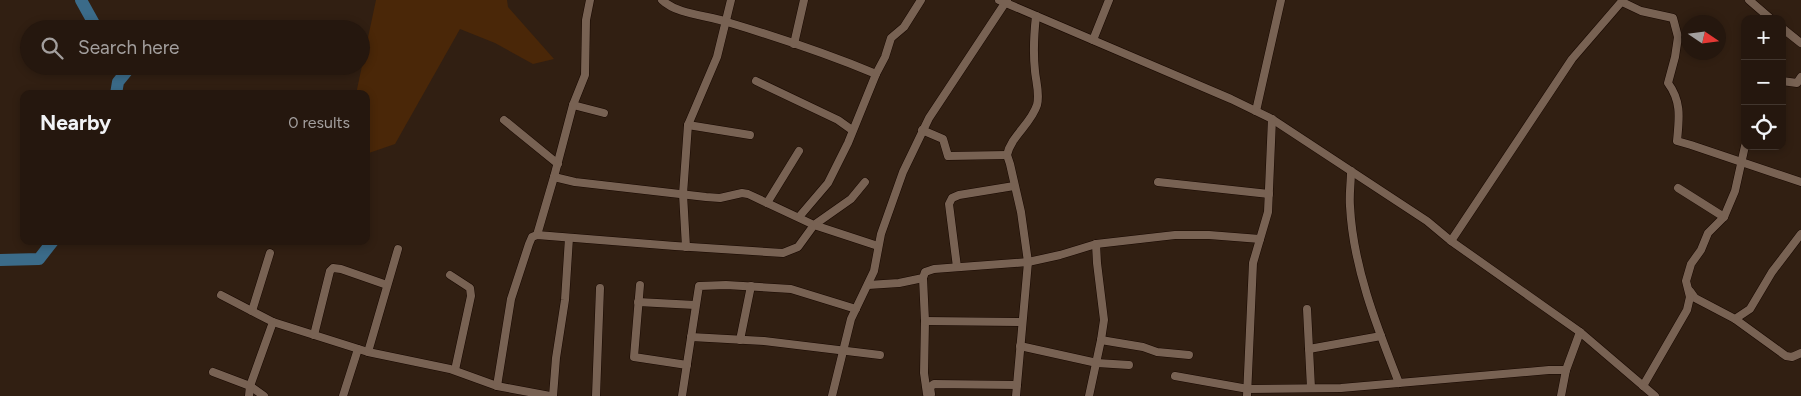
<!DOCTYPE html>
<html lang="en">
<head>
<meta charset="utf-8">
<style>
	body { margin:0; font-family:Figtree,sans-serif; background:#31241c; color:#f1f3f6 }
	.controls { position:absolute; right:15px; top:15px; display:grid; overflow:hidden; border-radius:10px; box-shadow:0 2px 8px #0003 }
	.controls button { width:45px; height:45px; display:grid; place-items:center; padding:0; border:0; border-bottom:1px solid #42362e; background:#25170e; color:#f1f3f6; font:25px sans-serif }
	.compass { position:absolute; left:1681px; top:15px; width:45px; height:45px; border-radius:50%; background:#25170e; box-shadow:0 2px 8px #0003; rotate:103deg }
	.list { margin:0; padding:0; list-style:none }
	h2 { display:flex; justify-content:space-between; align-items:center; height:65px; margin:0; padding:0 20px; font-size:21px }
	h2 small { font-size:16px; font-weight:400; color:#a39f9e }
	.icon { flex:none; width:28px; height:28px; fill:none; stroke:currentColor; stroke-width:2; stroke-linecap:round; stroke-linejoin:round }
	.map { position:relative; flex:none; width:1801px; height:396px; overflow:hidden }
	.search { position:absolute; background:#25170e; box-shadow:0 2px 8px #0003; left:20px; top:20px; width:350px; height:55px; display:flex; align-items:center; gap:12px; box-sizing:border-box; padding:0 18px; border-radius:28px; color:#a39f9e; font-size:19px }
	.panel { position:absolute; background:#25170e; box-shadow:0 2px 8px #0003; left:20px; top:90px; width:350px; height:155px; border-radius:10px }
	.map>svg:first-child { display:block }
	.green { fill:#4a2708 }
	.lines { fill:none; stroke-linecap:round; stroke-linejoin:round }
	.river { stroke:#3b6b89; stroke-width:12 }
	.street-casing { stroke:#180801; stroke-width:9 }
	.street { stroke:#786253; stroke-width:8 }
</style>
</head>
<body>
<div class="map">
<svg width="1801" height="396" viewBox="0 0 1801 396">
	<rect width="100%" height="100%" fill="#311f12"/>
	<path class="green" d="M376 0H507L508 7 554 59 533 64 495 43 460 29 395 144 366 154V94H356Z"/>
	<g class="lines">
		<g class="river">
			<path d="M81 0 97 29"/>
			<path d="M116 94 118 82 131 66"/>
			<path d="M0 260 39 259 53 241"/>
		</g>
		<defs>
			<g id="street">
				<path d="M662 0C678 15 707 15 727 22 777 37 828 54 876 74"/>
				<path d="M999 0 1231 99 1272 119 1427 221 1451 241 1580 332 1655 396"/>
				<path d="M1749 0 1771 19"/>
				<path d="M1622 2 1641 11 1673 18 1678 37 1675 57 1668 83C1682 102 1679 119 1677 141L1691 145 1801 182"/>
				<path d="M1782 28 1801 43"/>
				<path d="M1093 40 1109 0"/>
				<path d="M794 44 804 0"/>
				<path d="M756 81 838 120 852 130"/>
				<path d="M1782 81 1797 83 1801 77"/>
				<path d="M573 105 604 113"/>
				<path d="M1256 111 1281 0"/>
				<path d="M504 120 558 164"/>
				<path d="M688 125 750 135"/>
				<path d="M922 130 943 139 948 156 1007 155"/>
				<path d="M1351 171C1351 183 1349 194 1350 206 1353 267 1377 327 1399 383"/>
				<path d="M554 177 575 182 706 197 720 198 742 193 748 194 814 225 851 199 865 182"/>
				<path d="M1158 182 1269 194"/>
				<path d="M1678 188 1724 217"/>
				<path d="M767 203 799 151"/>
				<path d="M799 217 828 183 848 143 876 74 885 57 891 38 904 27 921 0"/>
				<path d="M537 235 554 177 573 105 585 75 586 20 590 0"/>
				<path d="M1451 241 1572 59 1623 0"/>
				<path d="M686 247 683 194 688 125 717 57 731 0"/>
				<path d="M957 267 949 204 952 198 959 195 1014 186"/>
				<path d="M450 275 470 288 471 296 455 370"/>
				<path d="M923 278 925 321 924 373 927 394"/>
				<path d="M640 285 634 357 687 365"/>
				<path d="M868 285 899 283 923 278 925 272 934 269 1028 262 1060 255 1096 244 1175 235H1209L1260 239"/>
				<path d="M1690 291 1695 298 1735 319 1750 309 1772 272 1801 234"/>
				<path d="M221 295 273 322 368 352 450 369 497 386 550 396"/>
				<path d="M638 302 695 305"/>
				<path d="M1307 309 1311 388"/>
				<path d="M252 311 270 253"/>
				<path d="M1735 319 1786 356 1792 357 1801 353"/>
				<path d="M925 321 1022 322"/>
				<path d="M314 335 330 271 333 268 341 269 387 285"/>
				<path d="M691 337 764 341 880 355"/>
				<path d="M740 340 751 286"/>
				<path d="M1101 340 1143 347 1157 352 1189 355"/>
				<path d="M1020 346 1097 363 1129 365"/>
				<path d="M1309 349 1381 336"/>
				<path d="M368 352 398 249"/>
				<path d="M213 372 250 386 264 396"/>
				<path d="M1175 376 1248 389 1341 388 1549 370H1566"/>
				<path d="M497 386 511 299 529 244 532 237 537 235 675 246 783 253 798 247 814 225 878 246"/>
				<path d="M1643 386 1687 310 1690 297 1686 281 1691 264 1701 250 1708 233 1724 217 1735 191 1745 146"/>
				<path d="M931 394 930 387 934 384 1017 385"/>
				<path d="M249 396 250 386 273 322"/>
				<path d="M343 396 358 349"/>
				<path d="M553 396 556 358 565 300 569 238"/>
				<path d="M596 396 600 288"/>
				<path d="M682 396 699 286 726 285 791 289 856 309"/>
				<path d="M832 396 851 319 874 271 881 234 903 172 929 118 1007 0"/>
				<path d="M1016 396 1028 262 1021 212 1010 164 1007 155C1011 136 1031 124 1037 105 1040 94 1036 82 1035 71 1033 53 1034 34 1036 16"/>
				<path d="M1089 396 1101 340 1104 320 1097 263 1096 244"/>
				<path d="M1247 396 1253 263 1268 212 1272 119"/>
				<path d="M1561 396 1566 370 1580 332"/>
			</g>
		</defs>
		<use href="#street" class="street-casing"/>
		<use href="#street" class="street"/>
	</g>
</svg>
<div class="controls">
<button>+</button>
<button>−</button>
<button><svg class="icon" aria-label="locate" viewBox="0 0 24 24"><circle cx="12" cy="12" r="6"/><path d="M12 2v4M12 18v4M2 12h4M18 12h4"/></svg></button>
</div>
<svg class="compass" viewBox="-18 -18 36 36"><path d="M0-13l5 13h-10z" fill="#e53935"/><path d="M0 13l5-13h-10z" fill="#a39f9e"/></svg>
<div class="search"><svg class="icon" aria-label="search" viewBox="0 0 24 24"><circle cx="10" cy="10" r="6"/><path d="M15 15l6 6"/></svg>Search here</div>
<section class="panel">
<h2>Nearby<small>0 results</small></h2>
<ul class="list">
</ul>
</section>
</div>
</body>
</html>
